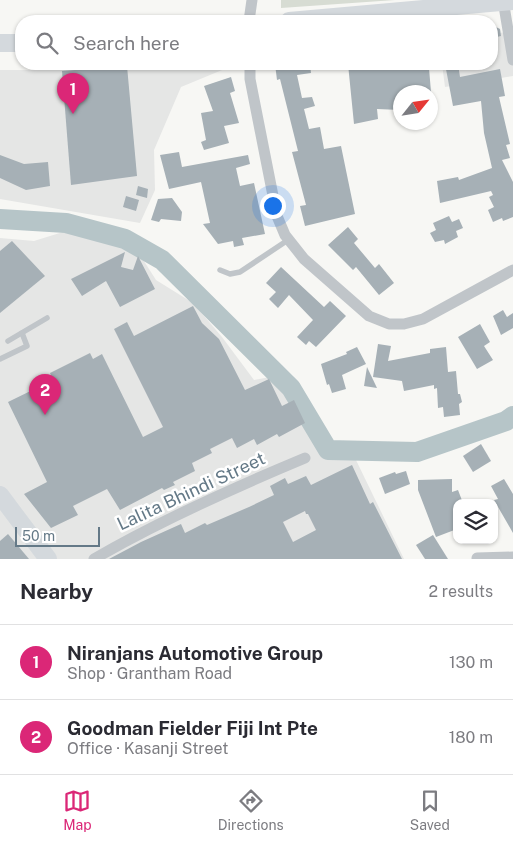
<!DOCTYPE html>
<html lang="en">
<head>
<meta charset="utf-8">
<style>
	body { margin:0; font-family:"Public Sans",sans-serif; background:#f7f7f7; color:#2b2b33 }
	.controls { position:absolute; right:15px; bottom:15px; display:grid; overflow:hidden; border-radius:10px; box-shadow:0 1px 4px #0004 }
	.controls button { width:45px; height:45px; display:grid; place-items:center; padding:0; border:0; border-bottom:1px solid #e1e1e2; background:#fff; color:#2b2b33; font:25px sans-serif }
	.compass { position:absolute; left:393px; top:85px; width:45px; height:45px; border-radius:50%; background:#fff; box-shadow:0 1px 4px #0004; rotate:60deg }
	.scale { position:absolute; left:15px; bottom:12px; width:85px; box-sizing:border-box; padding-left:5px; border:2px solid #647987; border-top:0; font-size:14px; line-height:18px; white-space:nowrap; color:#647987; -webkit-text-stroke:4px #fff; paint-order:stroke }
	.you { position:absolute; left:272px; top:205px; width:18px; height:18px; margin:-12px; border:4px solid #fff; border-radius:50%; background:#1a73e8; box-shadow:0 0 0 8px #1a73e833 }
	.badge { display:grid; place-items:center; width:32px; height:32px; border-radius:50%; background:#db2777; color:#fff; font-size:16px; font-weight:700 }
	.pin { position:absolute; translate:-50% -41px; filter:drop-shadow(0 1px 2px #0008) }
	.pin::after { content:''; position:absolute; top:26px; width:18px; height:15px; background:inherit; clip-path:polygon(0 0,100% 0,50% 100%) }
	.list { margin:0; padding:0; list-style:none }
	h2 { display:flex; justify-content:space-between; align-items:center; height:65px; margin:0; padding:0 20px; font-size:21px }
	h2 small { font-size:16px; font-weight:400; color:#7c7c81 }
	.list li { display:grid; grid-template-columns:32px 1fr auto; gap:15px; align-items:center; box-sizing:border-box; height:75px; padding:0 20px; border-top:1px solid #e1e1e2 }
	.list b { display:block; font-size:19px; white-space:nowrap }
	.list p { margin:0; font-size:16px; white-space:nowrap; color:#7c7c81 }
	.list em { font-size:16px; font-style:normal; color:#7c7c81 }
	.icon { flex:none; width:28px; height:28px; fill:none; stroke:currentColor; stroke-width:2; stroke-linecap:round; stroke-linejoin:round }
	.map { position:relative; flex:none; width:513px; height:559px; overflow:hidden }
	.search { position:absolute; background:#fff; box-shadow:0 1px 4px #0004; left:15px; right:15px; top:15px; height:55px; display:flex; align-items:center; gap:12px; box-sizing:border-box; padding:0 18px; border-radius:20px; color:#7c7c81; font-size:19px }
	.sheet { height:215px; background:#fff }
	nav { display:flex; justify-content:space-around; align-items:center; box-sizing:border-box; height:70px; border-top:1px solid #e1e1e2; background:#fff; font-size:14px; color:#7c7c81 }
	nav a { display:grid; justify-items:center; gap:2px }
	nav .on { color:#db2777 }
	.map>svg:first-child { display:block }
	.built { fill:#e5e6e5 }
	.green { fill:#d7dcd3 }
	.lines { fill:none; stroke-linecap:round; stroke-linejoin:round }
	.river { stroke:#b6c5c8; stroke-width:20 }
	.building { fill:#a6b0b6; fill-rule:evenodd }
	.lane { stroke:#c0c5c9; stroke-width:5.5 }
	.street { stroke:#c0c5c9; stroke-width:11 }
	.primary { stroke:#d4d9dd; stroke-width:18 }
	.labels { text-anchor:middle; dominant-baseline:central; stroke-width:5; stroke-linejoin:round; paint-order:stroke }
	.street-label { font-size:18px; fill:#647987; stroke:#fff }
</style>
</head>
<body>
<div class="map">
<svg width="513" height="559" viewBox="0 0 513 559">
	<rect width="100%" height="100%" fill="#f7f7f4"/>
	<g class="built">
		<path d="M513 31V76L445 87 442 64H492V34Z"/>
		<path d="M86 64H228L227 68 181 87 154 150 155 190 140 223 0 199V70H34Z"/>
		<path d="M79 227 135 247 156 280 193 303 222 337 254 380 270 377 294 398 311 429 355 458 404 559H0V238L34 241Z"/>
	</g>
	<path class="green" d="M281 0H395L281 8Z"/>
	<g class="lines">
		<path class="river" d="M0 219 66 223 125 239 162 260 291 388 328 450 417 452 506 421 513 416"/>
	</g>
	<g class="building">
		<path d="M492 25 500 29 501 36 492 38Z"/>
		<path d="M275 64H310L311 73 297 75 302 98 312 97 315 106 304 109 309 129 320 127 324 149 341 146 355 214 305 226 300 206 306 205 292 152 298 151 280 79 277 80Z"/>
		<path d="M348 64H397V70L429 68 431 92H400V110L377 109 378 119 354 124Z"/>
		<path d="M445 64H458L460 77 500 69 505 96 499 97 510 144 506 145 510 158 502 160 513 182V217L503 221 502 218 493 222 488 210 494 207 489 197 493 195 491 191 440 203 437 181 458 177 459 180 492 168 484 133 481 101 453 106Z"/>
		<path d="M127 66 137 176 71 185 62 71Z"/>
		<path d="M231 77 235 91 230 93 239 123 224 126 229 143 204 150 201 142 206 140 201 113 213 111 204 86Z"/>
		<path d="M179 152 182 167 248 155 250 164 236 168 240 186 254 183 265 234 242 238 244 245 234 247 233 241 218 244 203 224 210 223 201 182 169 189 160 155Z"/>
		<path d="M0 155 24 164 48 162 50 186 26 190 0 178Z"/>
		<path d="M138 186 148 189 147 198 136 195Z"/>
		<path d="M126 196 139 200 136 211 123 207Z"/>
		<path d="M172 198 182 212 181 221 161 219 159 222 151 220 158 199Z"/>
		<path d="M449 216 452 222 459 219 463 228 456 231 458 237 445 244 444 240 435 242 430 233 436 230 433 223Z"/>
		<path d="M348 227 358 239 354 243 375 268 379 264 394 283 379 295 356 267 353 270 328 245Z"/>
		<path d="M12 241 45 276 0 313V251Z"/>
		<path d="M125 252 121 267 133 270 138 256 155 289 120 307 106 281 82 296 71 279Z"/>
		<path d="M281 267 324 307 330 301 346 316 316 347 309 341 306 345 297 337 313 320 289 295 278 308 269 299 276 292 266 283Z"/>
		<path d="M193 306 202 323 219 339 245 390 269 379 282 406 294 400 305 423 279 437 277 434 257 445 254 439 237 448 232 438 210 449 212 453 192 463 195 471 173 482 175 485 164 490 162 488 120 510 107 489 73 506 78 515 51 528 24 494 47 482 8 402 53 380 50 373 90 353 93 359 102 354 143 437 163 427 114 329 127 322 134 336Z"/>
		<path d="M503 310 507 317 513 313V328L501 335 493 316Z"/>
		<path d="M480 324 490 342 484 346 493 360 477 369 458 337Z"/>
		<path d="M378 344 391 346 388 361 430 353V349L446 347 448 372 456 371 458 394H460L462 402 459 404 460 415 444 417 443 407 438 408 437 388 434 389V385L404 391 402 381 373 377Z"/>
		<path d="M357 347 366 364 342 375 346 389 332 393 329 384 327 385 321 364 347 354 346 352Z"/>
		<path d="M367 367 377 388 364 386Z"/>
		<path d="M481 444 491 461 473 472 463 456Z"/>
		<path d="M352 465 370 504 373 502 402 559H109L141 542 181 524 185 533 205 523 207 525 249 507 274 495 270 486 285 478 288 484 306 476 311 485ZM305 511 306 514H308L316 530 293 542 283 522Z"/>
		<path d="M406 471 410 484 385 494 379 478 395 472 396 474Z"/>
		<path d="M452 479V492L458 490 463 503H457V529L436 537 418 490V480Z"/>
		<path d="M504 479 513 494V533L494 500 498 499 491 486Z"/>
		<path d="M8 534 29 559H0V541Z"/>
		<path d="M433 535 448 559H425L416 545Z"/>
	</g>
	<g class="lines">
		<g class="lane">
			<path d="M220 270 230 274 240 272 288 240"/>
			<path d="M8 341 47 318"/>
			<path d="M0 359 27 346 22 333"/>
		</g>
		<g class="street">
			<path d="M503 0 513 60"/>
			<path d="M249 21 252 0"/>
			<path d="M250 64V79L277 216 285 235 304 259 369 316 389 324H404L423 319 513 270"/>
			<path d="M477 558 513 557"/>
			<path d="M94 559C161 520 233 488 305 458"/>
		</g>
		<g class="primary">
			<path d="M289 21 513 1"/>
			<path d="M0 43H21"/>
			<path d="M0 495 48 559"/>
		</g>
	</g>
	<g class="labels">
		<g class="street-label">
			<text transform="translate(191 491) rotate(-25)">Lalita Bhindi Street</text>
		</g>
	</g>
</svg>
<div class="controls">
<button><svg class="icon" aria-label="layers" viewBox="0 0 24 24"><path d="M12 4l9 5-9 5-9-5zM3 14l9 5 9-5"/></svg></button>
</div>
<svg class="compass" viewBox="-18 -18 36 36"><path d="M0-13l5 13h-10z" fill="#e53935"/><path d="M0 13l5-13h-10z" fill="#7c7c81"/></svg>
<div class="scale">50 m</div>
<div class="you"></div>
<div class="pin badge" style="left:73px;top:114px">1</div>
<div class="pin badge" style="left:45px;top:415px">2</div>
<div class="search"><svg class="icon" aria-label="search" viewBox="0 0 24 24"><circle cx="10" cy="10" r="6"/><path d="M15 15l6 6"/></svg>Search here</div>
</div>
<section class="sheet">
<h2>Nearby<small>2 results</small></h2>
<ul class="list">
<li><span class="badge">1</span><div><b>Niranjans Automotive Group</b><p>Shop · Grantham Road</p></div><em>130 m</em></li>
<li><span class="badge">2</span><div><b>Goodman Fielder Fiji Int Pte</b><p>Office · Kasanji Street</p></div><em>180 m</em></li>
</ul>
</section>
<nav>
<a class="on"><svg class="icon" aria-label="map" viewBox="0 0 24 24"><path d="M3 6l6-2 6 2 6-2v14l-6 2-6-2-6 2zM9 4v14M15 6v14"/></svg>Map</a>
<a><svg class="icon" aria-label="directions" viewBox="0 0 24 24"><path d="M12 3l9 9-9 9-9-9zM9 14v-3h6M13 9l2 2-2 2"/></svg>Directions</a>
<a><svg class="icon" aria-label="saved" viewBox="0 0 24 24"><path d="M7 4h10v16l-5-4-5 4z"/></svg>Saved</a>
</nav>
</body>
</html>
